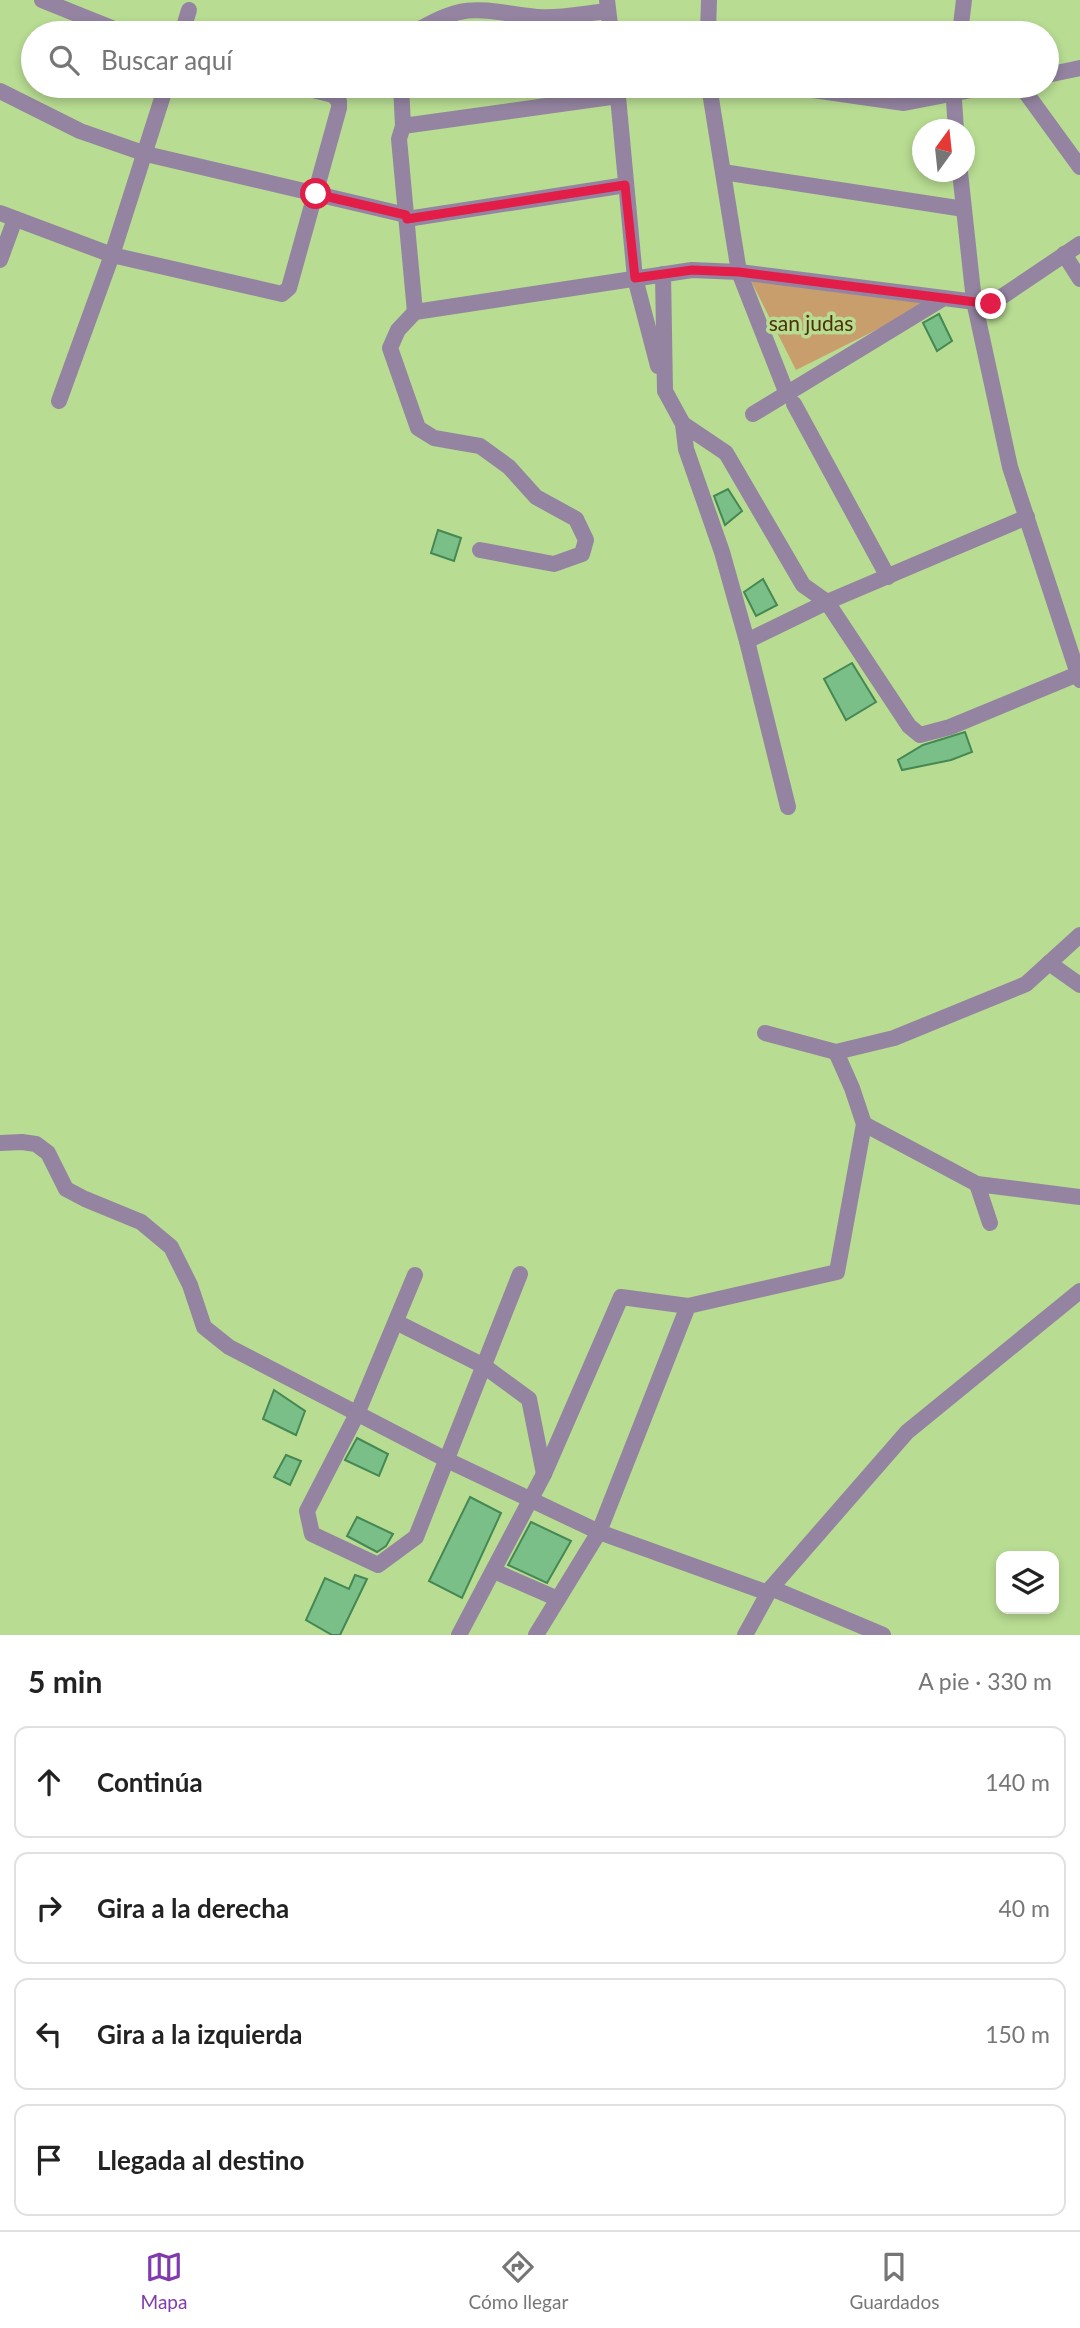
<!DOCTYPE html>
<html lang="es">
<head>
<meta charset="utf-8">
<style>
	body { margin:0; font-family:Lato,sans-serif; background:#f6f6f6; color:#222 }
	.controls { position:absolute; right:21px; bottom:21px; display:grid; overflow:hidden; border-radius:14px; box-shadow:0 4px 10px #0003 }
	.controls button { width:63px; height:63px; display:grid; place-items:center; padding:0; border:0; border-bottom:2px solid #e0e0e0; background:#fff; color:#222; font:35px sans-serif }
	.compass { position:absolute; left:912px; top:119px; width:63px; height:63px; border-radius:50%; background:#fff; box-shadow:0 4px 10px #0003; rotate:15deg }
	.stop { position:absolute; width:21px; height:21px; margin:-16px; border:5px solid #e11d48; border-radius:50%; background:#fff }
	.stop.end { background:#e11d48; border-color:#fff; box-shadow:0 2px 7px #0008 }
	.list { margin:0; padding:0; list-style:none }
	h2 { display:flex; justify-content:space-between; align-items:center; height:91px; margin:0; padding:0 28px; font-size:30px }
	h2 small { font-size:23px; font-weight:400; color:#767676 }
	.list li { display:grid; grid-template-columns:46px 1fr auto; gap:21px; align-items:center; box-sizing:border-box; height:112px; margin:0 14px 14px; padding:0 14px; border:2px solid #e0e0e0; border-radius:14px }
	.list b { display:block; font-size:26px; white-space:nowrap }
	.list em { font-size:23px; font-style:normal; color:#767676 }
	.icon { flex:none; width:38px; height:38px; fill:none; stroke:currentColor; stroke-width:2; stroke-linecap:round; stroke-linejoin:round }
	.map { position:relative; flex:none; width:1080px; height:1635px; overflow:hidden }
	.search { position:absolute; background:#fff; box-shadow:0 4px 10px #0003; left:21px; right:21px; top:21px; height:77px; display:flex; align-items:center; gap:18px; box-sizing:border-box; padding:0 24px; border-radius:38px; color:#767676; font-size:26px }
	.sheet { height:595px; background:#fff }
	nav { display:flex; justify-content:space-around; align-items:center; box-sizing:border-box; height:98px; border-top:2px solid #e0e0e0; background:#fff; font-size:19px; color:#767676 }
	nav a { display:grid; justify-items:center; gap:4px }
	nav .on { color:#803aad }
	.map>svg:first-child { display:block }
	.green { fill:#c99e6d }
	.building { fill:#7bbf88; stroke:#458854; stroke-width:2 }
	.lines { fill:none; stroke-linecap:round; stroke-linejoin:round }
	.minor { stroke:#9484a1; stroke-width:16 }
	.route { stroke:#e11d48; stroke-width:9 }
	.labels { text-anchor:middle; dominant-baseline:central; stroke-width:7; stroke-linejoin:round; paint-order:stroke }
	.park-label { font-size:21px; fill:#4e3006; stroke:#b8dc92 }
</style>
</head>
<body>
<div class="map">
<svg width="1080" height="1635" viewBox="0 0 1080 1635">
	<rect width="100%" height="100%" fill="#b8dc92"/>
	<path class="green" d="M750 279 940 298 796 370Z"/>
	<g class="building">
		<path d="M939 314 952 341 937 351 923 323Z"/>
		<path d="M728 489 742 511 725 525 714 496Z"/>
		<path d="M438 530 461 538 454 561 431 553Z"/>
		<path d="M763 579 777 605 756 616 744 592Z"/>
		<path d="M852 663 876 702 846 720 824 679Z"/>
		<path d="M965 732 972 752 951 760 902 770 898 760 923 745Z"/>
		<path d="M274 1390 305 1411 296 1435 263 1419Z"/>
		<path d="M357 1438 388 1454 379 1476 345 1460Z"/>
		<path d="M286 1455 301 1461 290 1485 274 1477Z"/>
		<path d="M470 1497 501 1513 462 1598 429 1581Z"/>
		<path d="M357 1517 393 1534 386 1546 377 1552 347 1536Z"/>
		<path d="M531 1522 571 1541 547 1583 508 1565Z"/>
		<path d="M355 1575 367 1579 340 1635H332L306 1620 325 1578 349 1589Z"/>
	</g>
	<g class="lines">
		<g class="minor">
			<path d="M42 0 124 33"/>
			<path d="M607 0 611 33"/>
			<path d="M422 28C470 0 486 12 537 17 559 19 586 13 608 11"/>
			<path d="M182 33 189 10"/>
			<path d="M402 33 422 28 443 33"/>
			<path d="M512 33 527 29 538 17"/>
			<path d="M708 33 709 0"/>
			<path d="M960 33 964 0"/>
			<path d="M1047 75 1080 68"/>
			<path d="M401 86 403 126 399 139 415 312"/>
			<path d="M617 86 635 278 658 366"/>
			<path d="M709 86 739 272 787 394"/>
			<path d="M785 86 904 103 992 86"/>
			<path d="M953 86 956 130"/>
			<path d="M1021 86 1080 167"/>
			<path d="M0 91 80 131 146 154 406 215"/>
			<path d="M403 126 618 96"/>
			<path d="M723 172 964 209"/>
			<path d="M960 172 974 301 1010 467 1080 680"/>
			<path d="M0 213 112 255 282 294 289 288 339 108V101L333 95 297 86"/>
			<path d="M407 219 626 185"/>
			<path d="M1064 254 1080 279"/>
			<path d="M0 260 15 219"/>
			<path d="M663 274 665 391 683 424 686 449 722 552 747 641 827 602 1027 517"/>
			<path d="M59 401 112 255 166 86"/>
			<path d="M794 404 888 577"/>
			<path d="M753 414 944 298"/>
			<path d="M683 424 726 453 803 585 827 602 909 726 920 735 950 727 1078 674"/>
			<path d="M480 550 554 564 582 554 586 540 576 519 536 497 509 467 480 446 434 438 418 428 390 348 398 330 415 312 692 270 739 272 991 304 1080 244"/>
			<path d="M747 641 788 807"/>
			<path d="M1049 963 1080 985"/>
			<path d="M765 1033 836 1052 894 1038 1026 984 1080 935"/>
			<path d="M864 1124 977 1184"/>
			<path d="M0 1143 22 1142 36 1144 48 1153 66 1189 85 1199 141 1222 171 1247 190 1285 204 1327 229 1347 447 1460 599 1532 768 1593"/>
			<path d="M990 1223 977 1184 1080 1197"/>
			<path d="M415 1275 357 1414 307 1511 312 1534 378 1565 416 1537 520 1274"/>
			<path d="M396 1322 484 1366 529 1399 544 1474"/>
			<path d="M494 1571 558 1599"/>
			<path d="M771 1588 883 1635"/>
			<path d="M459 1635 544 1474 621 1297 688 1306"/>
			<path d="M536 1635 599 1532 688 1306 837 1272 864 1124 852 1088 836 1052"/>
			<path d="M745 1635 771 1588 907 1432 1080 1291"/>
		</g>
	</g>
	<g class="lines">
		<path class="route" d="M316 194 406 215 407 219 625 185 635 278 692 270 739 272 991 304"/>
	</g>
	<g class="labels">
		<g class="park-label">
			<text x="811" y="322">san judas</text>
		</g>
	</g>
</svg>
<div class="controls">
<button><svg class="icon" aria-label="layers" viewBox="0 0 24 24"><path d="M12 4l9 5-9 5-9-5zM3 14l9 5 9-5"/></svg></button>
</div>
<svg class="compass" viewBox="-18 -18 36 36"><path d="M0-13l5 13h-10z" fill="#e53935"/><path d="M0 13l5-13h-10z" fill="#767676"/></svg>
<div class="stop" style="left:316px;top:194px"></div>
<div class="stop end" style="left:991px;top:304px"></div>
<div class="search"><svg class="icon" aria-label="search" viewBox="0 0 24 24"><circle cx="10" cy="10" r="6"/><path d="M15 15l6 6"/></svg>Buscar aquí</div>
</div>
<section class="sheet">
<h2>5 min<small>A pie · 330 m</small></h2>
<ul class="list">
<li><svg class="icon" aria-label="ahead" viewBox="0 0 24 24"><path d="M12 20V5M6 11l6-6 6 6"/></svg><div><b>Continúa</b></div><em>140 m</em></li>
<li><svg class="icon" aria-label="right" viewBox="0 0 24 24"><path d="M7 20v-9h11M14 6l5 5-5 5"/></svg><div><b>Gira a la derecha</b></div><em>40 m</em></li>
<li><svg class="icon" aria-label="left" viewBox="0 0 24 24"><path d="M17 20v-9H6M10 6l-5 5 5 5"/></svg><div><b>Gira a la izquierda</b></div><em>150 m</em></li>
<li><svg class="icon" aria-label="arrive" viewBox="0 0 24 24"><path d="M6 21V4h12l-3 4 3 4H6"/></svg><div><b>Llegada al destino</b></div></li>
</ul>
</section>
<nav>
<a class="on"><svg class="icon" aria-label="map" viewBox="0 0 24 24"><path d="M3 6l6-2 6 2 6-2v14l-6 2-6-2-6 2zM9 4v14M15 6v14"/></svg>Mapa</a>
<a><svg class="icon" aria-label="directions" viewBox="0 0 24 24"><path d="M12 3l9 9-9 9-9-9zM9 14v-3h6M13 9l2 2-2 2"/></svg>Cómo llegar</a>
<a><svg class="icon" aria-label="saved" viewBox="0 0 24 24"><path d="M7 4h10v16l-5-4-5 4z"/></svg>Guardados</a>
</nav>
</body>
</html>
